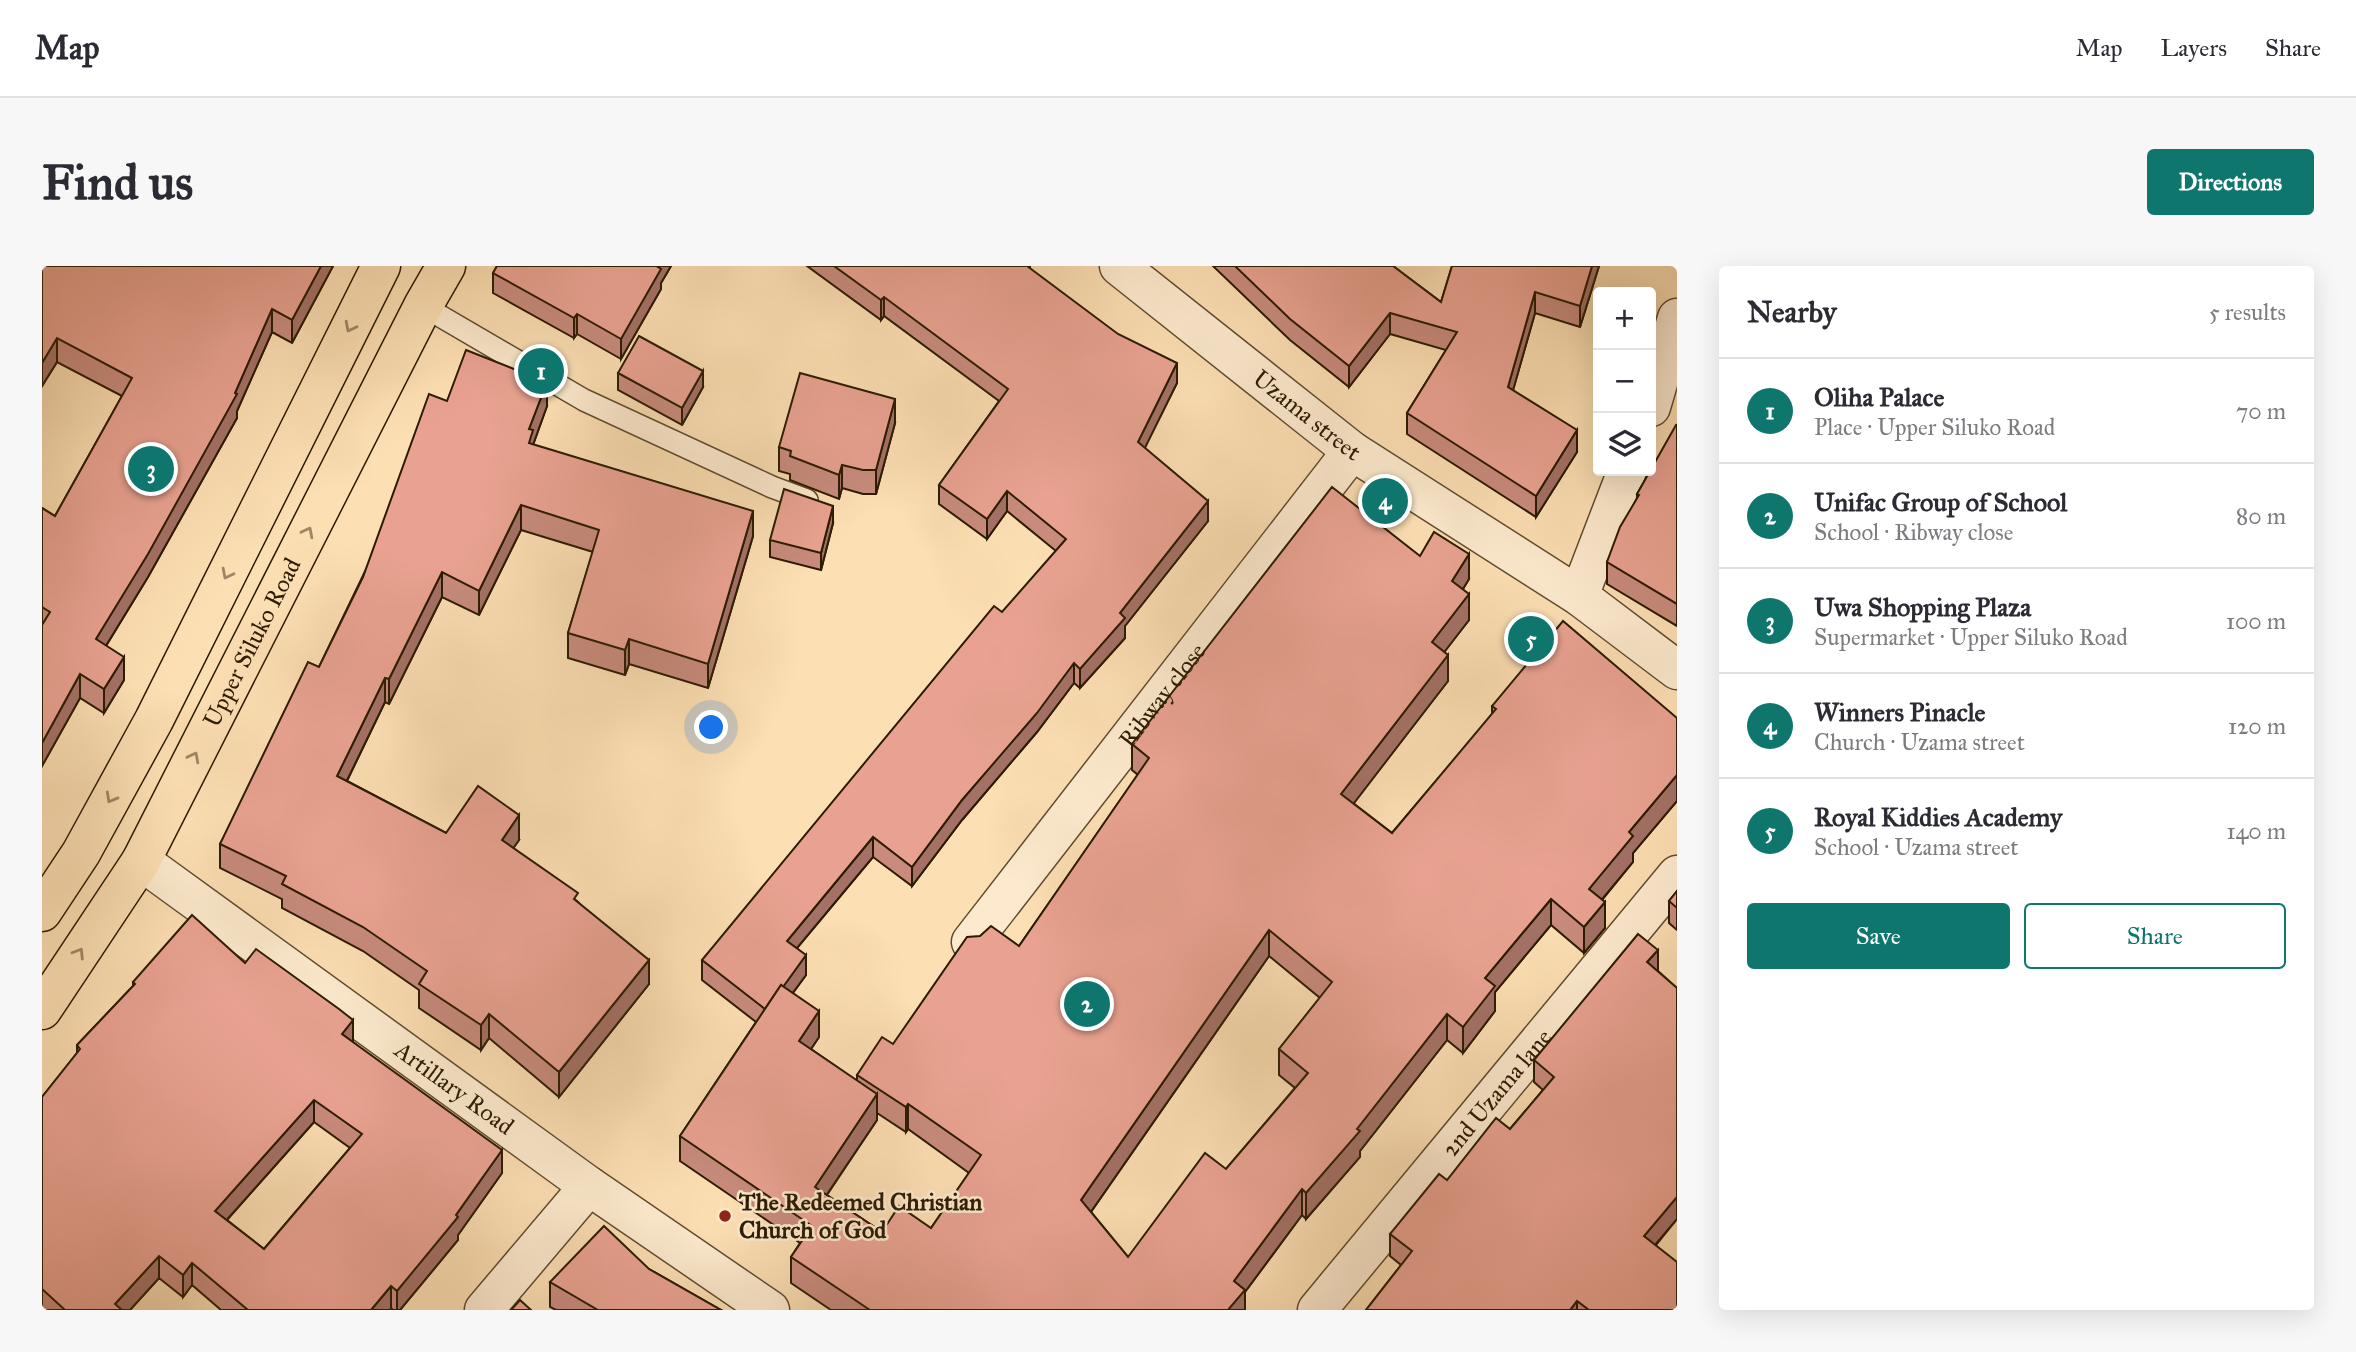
<!DOCTYPE html>
<html lang="en">
<head>
<meta charset="utf-8">
<style>
	body { margin:0; font-family:"IM FELL Great Primer",serif; background:#f7f7f7; color:#2b2b33 }
	.controls { position:absolute; right:21px; top:21px; display:grid; overflow:hidden; border-radius:7px; box-shadow:0 7px 28px #0002 }
	.controls button { width:63px; height:63px; display:grid; place-items:center; padding:0; border:0; border-bottom:2px solid #e1e1e2; background:#fff; color:#2b2b33; font:35px sans-serif }
	.you { position:absolute; left:670px; top:462px; width:24px; height:24px; margin:-18px; border:5px solid #fff; border-radius:50%; background:#1a73e8; box-shadow:0 0 0 10px #1a73e833 }
	.badge { display:grid; place-items:center; width:46px; height:46px; border-radius:50%; background:#0f766e; color:#fff; font-size:23px; font-weight:700 }
	.pin { position:absolute; translate:-50% -50%; border:4px solid #fff; box-shadow:0 2px 7px #0006 }
	.list { margin:0; padding:0; list-style:none }
	h2 { display:flex; justify-content:space-between; align-items:center; height:91px; margin:0; padding:0 28px; font-size:30px }
	h2 small { font-size:23px; font-weight:400; color:#7c7c81 }
	.list li { display:grid; grid-template-columns:46px 1fr auto; gap:21px; align-items:center; box-sizing:border-box; height:105px; padding:0 28px; border-top:2px solid #e1e1e2 }
	.list b { display:block; font-size:26px; white-space:nowrap }
	.list p { margin:0; font-size:23px; white-space:nowrap; color:#7c7c81 }
	.list em { font-size:23px; font-style:normal; color:#7c7c81 }
	.actions { display:flex; gap:14px; padding:21px 28px }
	.actions a { flex:1; padding:16px 0; border:2px solid #0f766e; border-radius:7px; text-align:center; font-size:24px; color:#0f766e }
	.actions .main { background:#0f766e; color:#fff }
	.icon { flex:none; width:38px; height:38px; fill:none; stroke:currentColor; stroke-width:2; stroke-linecap:round; stroke-linejoin:round }
	.map { position:relative; flex:none; width:1635px; height:1044px; overflow:hidden; border-radius:7px }
	header { display:flex; align-items:center; gap:42px; box-sizing:border-box; height:98px; padding:0 35px; background:#fff; border-bottom:2px solid #e1e1e2 }
	header strong { font-size:33px }
	nav { display:flex; gap:38px; margin-inline-start:auto; font-size:24px }
	.intro { display:flex; align-items:center; justify-content:space-between; box-sizing:border-box; height:168px; padding:0 42px }
	h1 { margin:0; font-size:49px }
	.button { padding:18px 32px; border-radius:7px; background:#0f766e; color:#fff; font-size:24px; font-weight:700 }
	main { display:flex; gap:42px; padding:0 42px }
	aside { flex:1; background:#fff; border-radius:7px; box-shadow:0 7px 28px #0002 }
	.map>svg:first-child { display:block }
	.lines { fill:none; stroke-linecap:round; stroke-linejoin:round }
	.lane-casing { stroke:#604c2f; stroke-width:24 }
	.street-casing { stroke:#604c2f; stroke-width:41 }
	.primary-casing { stroke:#2c1b03; stroke-width:41 }
	.lane { stroke:#fdeace; stroke-width:21 }
	.street { stroke:#fdeace; stroke-width:38 }
	.primary { stroke:#fcdfb3; stroke-width:38 }
	.wall { fill:#c88b7d; stroke:#2c1b03; stroke-width:2; fill-rule:evenodd }
	.shaded-wall { fill:#a37166; stroke:#2c1b03; stroke-width:2 }
	.building { fill:#e9a291; stroke:#2c1b03; stroke-width:2; fill-rule:evenodd }
	.oneway { stroke:#9e8764 }
	.poi-dot { fill:#8f2418; stroke:#fdeace; stroke-width:2.5 }
	.labels { text-anchor:middle; dominant-baseline:central; stroke-width:5; stroke-linejoin:round; paint-order:stroke }
	.street-label { font-size:24px; fill:#2c1b03; stroke:#fdeace }
	.poi-label { font-size:24px; font-weight:bold; fill:#2c1b03; stroke:#fdeace; text-anchor:start }
</style>
</head>
<body>
<header>
<strong>Map</strong>
<nav><a>Map</a><a>Layers</a><a>Share</a></nav>
</header>
<div class="intro"><h1>Find us</h1><a class="button">Directions</a></div>
<main>
<div class="map">
<svg width="1635" height="1044" viewBox="0 0 1635 1044">
	<rect width="100%" height="100%" fill="#fcdfb3"/>
	<filter id="stains"><feTurbulence type="fractalNoise" baseFrequency=".00286" numOctaves="4"/><feColorMatrix values="0 0 0 0 .2 0 0 0 0 .09 0 0 0 0 .02 0 0 0 .5 -.17"/></filter>
	<radialGradient id="worn" r=".72"><stop offset=".6" stop-color="#630" stop-opacity="0"/><stop offset="1" stop-color="#630" stop-opacity=".3"/></radialGradient>
	<g class="lines">
		<defs>
			<path id="lane" d="M381 40 542 134 730 221 765 234"/>
			<g id="street">
				<path id="s1" d="M1077 0 1310 185 1537 330 1635 404"/>
				<path d="M1609 141 1635 52"/>
				<path d="M1537 330 1585 205"/>
				<path id="s2" d="M99 595 547 920 728 1044"/>
				<path id="s3" d="M929 676 1310 185"/>
				<path d="M442 1044 547 920"/>
				<path id="s4" d="M1275 1044 1635 609"/>
			</g>
			<g id="primary">
				<path d="M0 646 39 587 112 454 339 0"/>
				<path id="s5" d="M0 744 99 595 381 40 404 0"/>
			</g>
		</defs>
		<use href="#lane" class="lane-casing"/>
		<use href="#street" class="street-casing"/>
		<use href="#primary" class="primary-casing"/>
		<use href="#lane" class="lane"/>
		<use href="#street" class="street"/>
		<use href="#primary" class="primary"/>
	</g>
	<g class="wall">
		<path d="M0 0H291L250 77 230 66 195 145V152L106 311 64 380 82 414 62 447 38 432 0 500V242L13 250 80 130 15 96 0 120Z"/>
		<path d="M455 0H629L619 17V23L579 93 535 68 532 72 451 27V7Z"/>
		<path d="M765 0H988V3L1135 117 1102 182 1166 255 1083 360V372L1038 422 1032 417 995 466 920 554 870 620 831 591 755 682 764 709 751 727 777 771 769 783 815 815V809L851 778 977 680 1096 509 1090 504V478L1378 290 1427 313 1421 323 1427 354 1402 386 1406 415 1311 537 1350 567 1450 449V440L1635 452V535L1591 587V596L1560 634 1563 662 1542 687 1509 659 1453 726V745L1421 787 1405 774 1318 885V891L1264 953 1260 949 1203 1026V1044H789L749 1017V991L758 977 638 895V870L714 756 660 714V694L1014 285 965 245 945 273 897 238V219L957 135 842 50 839 54ZM1227 690 1278 732 1237 783V809L1253 822 1184 903 1086 991 1049 946ZM835 847 864 866 866 863 927 907 889 962 840 966 785 929 835 854Z"/>
		<path d="M1171 0H1351L1399 36 1410 0H1557L1538 61 1493 47 1471 124 1535 186 1494 251 1365 168V147L1404 84 1348 68 1307 121 1248 74Z"/>
		<path d="M576 107 661 121 640 159 576 124Z"/>
		<path d="M405 135 505 140 491 179 711 270 666 422 587 398 583 409 526 392V367L551 286 479 264 437 349 400 331 347 438 343 436 305 515 404 567 477 574 471 582 536 636 607 718 517 831 447 772 439 784 377 742V724L321 685 240 642V633L178 602V578L277 401Z"/>
		<path d="M853 157 834 228H821L800 222 797 233 748 214V208L737 205V181Z"/>
		<path d="M1635 159V360L1565 318V296L1595 232V228Z"/>
		<path d="M791 257 779 304 728 291V274Z"/>
		<path d="M1635 625V664L1627 657V635Z"/>
		<path d="M203 697 311 776 460 907 416 969V974L358 1044H351L349 1042 348 1044H179L150 1019 141 1031 117 1012 88 1044H0V831L35 787V779L91 720V716ZM272 856 308 882 222 983 185 954Z"/>
		<path d="M1616 705 1635 722V953L1614 979 1635 1044H1324L1359 999 1348 990V968L1405 914 1468 863 1501 824 1492 816V794Z"/>
		<path d="M607 1003 679 1044H514L508 1041V1016Z"/>
	</g>
	<g class="shaded-wall">
		<path d="M279 0H291L250 77V54Z"/>
		<path d="M617 0H629L619 17V23L579 93V73Z"/>
		<path d="M1550 0H1557L1538 61V40Z"/>
		<path d="M1493 26V47L1466 142V121Z"/>
		<path d="M842 31V50L839 54V34Z"/>
		<path d="M230 43V66L195 145V152L106 311 54 396V373L193 127Z"/>
		<path d="M1348 47V68L1307 121V100Z"/>
		<path d="M535 48V68L532 72V52Z"/>
		<path d="M15 72V96L0 120V97Z"/>
		<path d="M1135 97V117L1096 196V176Z"/>
		<path d="M661 105V121L640 159V142Z"/>
		<path d="M505 116V140L491 179 487 202V163Z"/>
		<path d="M853 133V157L834 228V204Z"/>
		<path d="M1535 164V186L1494 251V230Z"/>
		<path d="M800 199V222L797 233V209Z"/>
		<path d="M965 225V245L945 273V253Z"/>
		<path d="M1166 235V255L1083 360V372L1038 422V403L1078 347Z"/>
		<path d="M479 239V264L437 349V325Z"/>
		<path d="M791 240V257L779 304V287Z"/>
		<path d="M711 245V270L666 422V398Z"/>
		<path d="M1427 288V313L1410 341V315Z"/>
		<path d="M400 306V331L347 438V413Z"/>
		<path d="M1427 328V354L1390 402V376Z"/>
		<path d="M587 373V398L583 409V384Z"/>
		<path d="M1406 389V415L1299 554V528Z"/>
		<path d="M82 391V414L62 447V423Z"/>
		<path d="M1032 397V417L995 466 920 554 870 620V601L920 534Z"/>
		<path d="M38 408V432L0 500V477Z"/>
		<path d="M343 412V436L295 535V510Z"/>
		<path d="M1635 509V535L1591 587V596L1547 649V623L1587 566Z"/>
		<path d="M477 549V574L460 599V574Z"/>
		<path d="M831 571V591L745 694V675Z"/>
		<path d="M1509 633V659L1453 726V745L1421 787V761L1443 712Z"/>
		<path d="M1563 636V662L1542 687V661Z"/>
		<path d="M1227 664V690L1039 960V934Z"/>
		<path d="M1616 684V706L1605 696Z"/>
		<path d="M764 689V709L724 763V744Z"/>
		<path d="M607 694V718L517 831V806Z"/>
		<path d="M777 745V771L757 801V775Z"/>
		<path d="M447 748V772L439 784V759Z"/>
		<path d="M1405 748V774L1318 885V891L1264 953V927Z"/>
		<path d="M311 754V777L300 768Z"/>
		<path d="M835 828V854L773 946V921Z"/>
		<path d="M272 834V856L173 967V945Z"/>
		<path d="M866 838V863L864 866V841Z"/>
		<path d="M460 884V907L416 969V974L358 1044H355V1025L414 949Z"/>
		<path d="M1260 923V949L1203 1026V1044H1186L1192 1015Z"/>
		<path d="M1635 931V953L1602 992V970Z"/>
		<path d="M117 990V1012L88 1044H73V1038Z"/>
		<path d="M150 997V1019L141 1031V1009Z"/>
		<path d="M349 1020V1042L348 1044H329Z"/>
		<path d="M1535 1035V1044H1528Z"/>
	</g>
	<g class="building">
		<path d="M0 0H279L250 54 230 43 193 127 195 128 106 288 54 373 82 391 62 423 38 408 0 477V359L8 346 0 341V242L13 250 90 112 15 72 0 97Z"/>
		<path d="M455 0H617L616 1 619 3 579 73 535 48 532 52 451 7Z"/>
		<path d="M792 0H985L1076 68 1135 97 1096 176 1166 235 1078 347 1083 352 1038 403 1032 397 995 447 920 534 870 601 831 571 745 675 764 689 741 721 739 719 723 743 660 694 952 340 960 346 1024 273 965 225 945 253 897 219 966 123 842 31 839 34Z"/>
		<path d="M1193 0H1351L1399 36 1410 0H1550L1538 40 1493 26 1466 121 1535 164 1494 230 1365 147 1415 66 1348 47 1307 100 1248 53Z"/>
		<path d="M597 70 661 105 640 142 576 107Z"/>
		<path d="M424 84 505 116 487 163 491 164 487 177 711 245 666 398 587 373 583 384 526 367 557 264 479 239 437 325 400 306 347 413 343 412 295 510 404 567 436 520 477 549 460 574 536 627 532 633 607 694 517 806 447 748 439 759 377 718 385 705 321 661 240 618 244 610 178 578 266 396 277 401 321 311 387 128 405 135Z"/>
		<path d="M758 107 853 133 834 204H821L800 199 797 209 748 190 749 185 737 181Z"/>
		<path d="M1634 159H1635V338L1565 296 1578 261 1597 229 1595 228Z"/>
		<path d="M1290 221 1378 290 1392 266 1427 288 1410 315 1427 328 1390 376 1406 389 1299 528 1350 567 1454 443 1450 440 1521 355 1635 452V509L1587 566 1591 570 1547 623 1563 636 1542 661 1509 633 1443 712 1453 720 1421 761 1405 748 1315 863 1318 865 1264 927 1260 923 1192 1015 1203 1024 1186 1044H828L749 991 770 960 638 870 739 719 777 745 757 775 835 828 773 921 840 966 857 940 889 962 939 889 866 838 864 841 815 809 840 771 851 778 925 671 938 670 949 660 977 680 1107 492 1090 478ZM1227 664 1290 716 1237 783 1266 807 1184 903 1163 887 1086 991 1039 934Z"/>
		<path d="M742 223 791 240 779 287 728 274Z"/>
		<path d="M1635 625V642L1627 635Z"/>
		<path d="M150 649 203 697 214 683 297 743 311 754 300 768 460 884 414 949 416 951 355 1025 349 1020 329 1044H206L150 997 141 1009 117 990 73 1038 80 1044H23L0 1023V831L38 783 35 779 93 718 91 716ZM272 834 320 868 222 983 173 945Z"/>
		<path d="M1596 668 1616 684 1605 696 1635 722V931L1602 970 1635 996V1044H1547L1535 1035 1528 1044H1324L1370 985 1348 968 1397 908 1405 914 1454 852 1468 863 1512 811 1492 794Z"/>
		<path d="M562 960 607 1003 679 1044H556L508 1016Z"/>
		<path d="M478 1034 489 1044H469Z"/>
	</g>
	<defs><path id="oneway-chevron" d="M-2-3.5L2.5 0L-2 3.5" fill="none" stroke-width="1.6" stroke-linecap="round" stroke-linejoin="round" transform="scale(1.75)"/></defs>
	<g class="oneway">
		<use href="#oneway-chevron" transform="translate(308 61) rotate(117)"/>
		<use href="#oneway-chevron" transform="translate(266 266) rotate(-63)"/>
		<use href="#oneway-chevron" transform="translate(185 308) rotate(117)"/>
		<use href="#oneway-chevron" transform="translate(152 491) rotate(-63)"/>
		<use href="#oneway-chevron" transform="translate(69 532) rotate(119)"/>
		<use href="#oneway-chevron" transform="translate(37 687) rotate(-58)"/>
	</g>
	<circle class="poi-dot" cx="683" cy="950" r="7"/>
	<g class="labels">
		<g class="street-label">
			<text stroke="none"><textPath href="#s1" startOffset="240">Uzama street</textPath></text>
			<text stroke="none"><textPath href="#s5" startOffset="424">Upper Siluko Road</textPath></text>
			<text stroke="none"><textPath href="#s3" startOffset="312">Ribway close</textPath></text>
			<text stroke="none"><textPath href="#s2" startOffset="387">Artillary Road</textPath></text>
			<text stroke="none"><textPath href="#s4" startOffset="282">2nd Uzama lane</textPath></text>
		</g>
		<g class="poi-label">
			<text x="697" y="936">The Redeemed Christian<tspan x="697" dy="28">Church of God</tspan></text>
		</g>
	</g>
	<rect width="100%" height="100%" filter="url(#stains)"/>
	<rect width="100%" height="100%" fill="url(#worn)"/>
</svg>
<div class="controls">
<button>+</button>
<button>−</button>
<button><svg class="icon" aria-label="layers" viewBox="0 0 24 24"><path d="M12 4l9 5-9 5-9-5zM3 14l9 5 9-5"/></svg></button>
</div>
<div class="you"></div>
<div class="pin badge" style="left:499px;top:105px">1</div>
<div class="pin badge" style="left:1045px;top:738px">2</div>
<div class="pin badge" style="left:109px;top:203px">3</div>
<div class="pin badge" style="left:1343px;top:235px">4</div>
<div class="pin badge" style="left:1489px;top:373px">5</div>
</div>
<aside>
<h2>Nearby<small>5 results</small></h2>
<ul class="list">
<li><span class="badge">1</span><div><b>Oliha Palace</b><p>Place · Upper Siluko Road</p></div><em>70 m</em></li>
<li><span class="badge">2</span><div><b>Unifac Group of School</b><p>School · Ribway close</p></div><em>80 m</em></li>
<li><span class="badge">3</span><div><b>Uwa Shopping Plaza</b><p>Supermarket · Upper Siluko Road</p></div><em>100 m</em></li>
<li><span class="badge">4</span><div><b>Winners Pinacle</b><p>Church · Uzama street</p></div><em>120 m</em></li>
<li><span class="badge">5</span><div><b>Royal Kiddies Academy</b><p>School · Uzama street</p></div><em>140 m</em></li>
</ul>
<div class="actions"><a class="main">Save</a><a>Share</a></div>
</aside>
</main>
</body>
</html>
